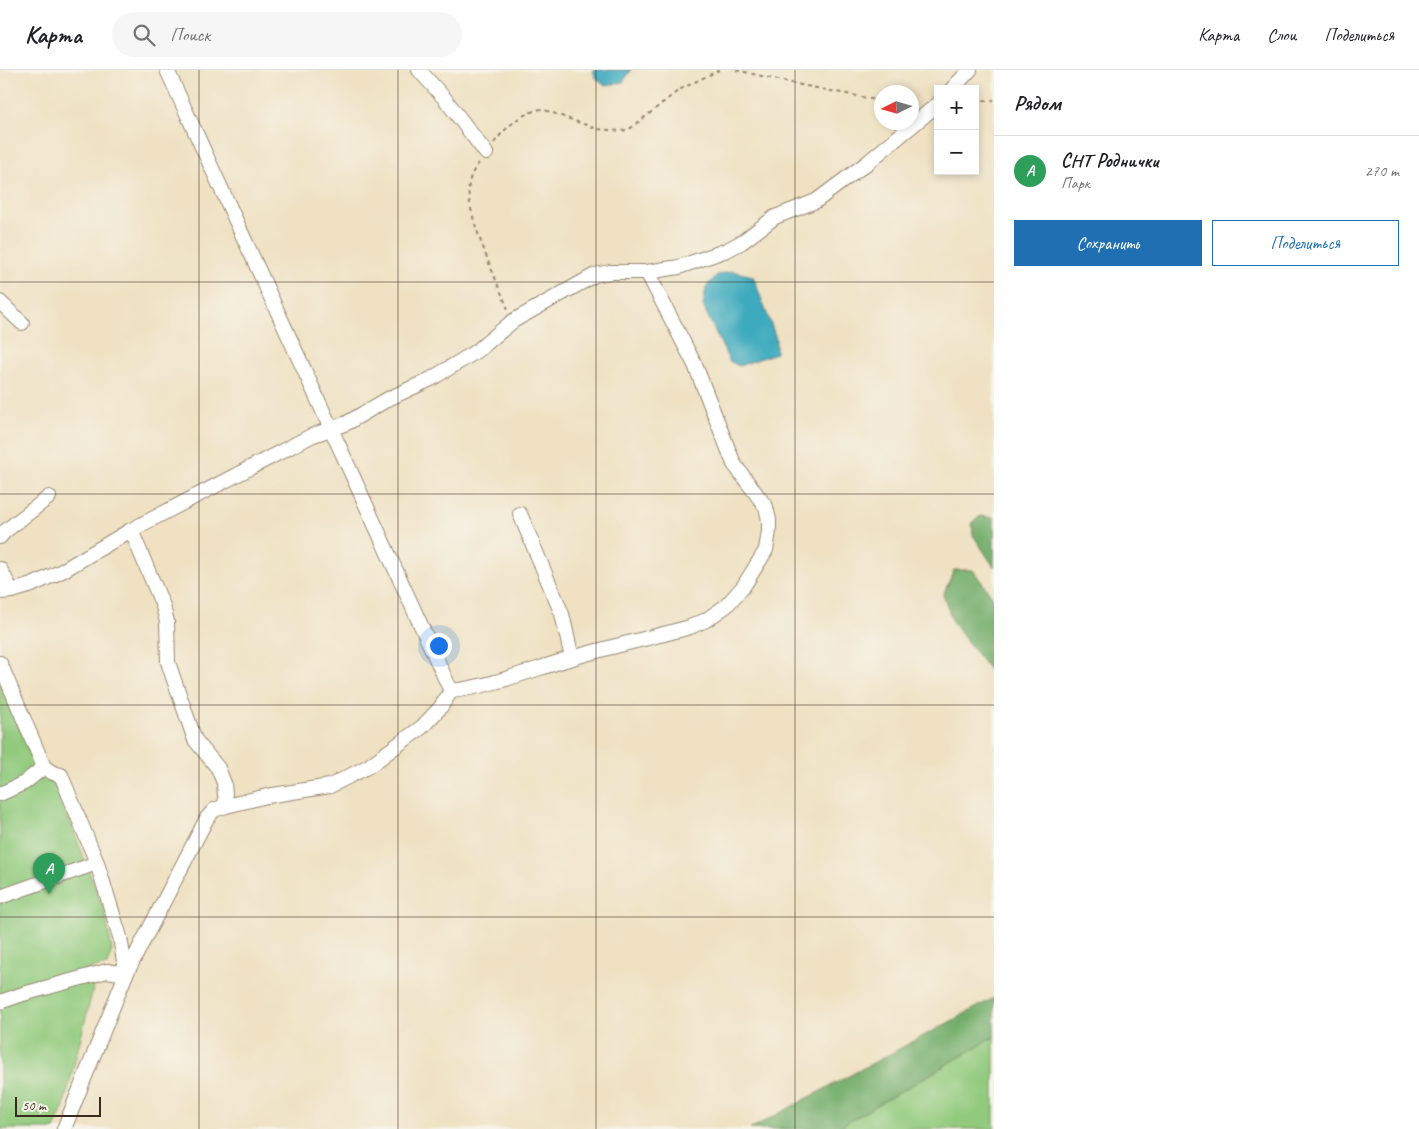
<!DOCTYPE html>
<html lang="ru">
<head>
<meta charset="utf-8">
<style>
	body { margin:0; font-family:Caveat,sans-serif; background:#f6f6f6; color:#202124 }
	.controls { position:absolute; right:15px; top:15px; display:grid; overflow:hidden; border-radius:0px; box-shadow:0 2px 8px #0003 }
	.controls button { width:45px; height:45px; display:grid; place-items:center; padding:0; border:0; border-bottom:1px solid #e0e0e0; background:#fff; color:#202124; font:25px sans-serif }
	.compass { position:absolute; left:874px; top:15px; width:45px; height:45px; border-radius:50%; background:#fff; box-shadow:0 2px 8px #0003; rotate:265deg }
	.scale { position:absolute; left:15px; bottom:12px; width:86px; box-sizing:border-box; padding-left:5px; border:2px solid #3b2a1e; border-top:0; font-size:14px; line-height:18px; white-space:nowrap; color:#3b2a1e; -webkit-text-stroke:4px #f7f3e8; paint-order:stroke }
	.you { position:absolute; left:438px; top:575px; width:18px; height:18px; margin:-12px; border:4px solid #fff; border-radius:50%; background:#1a73e8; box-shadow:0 0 0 8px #1a73e833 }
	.badge { display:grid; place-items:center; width:32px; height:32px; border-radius:50%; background:#1f6fb2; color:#fff; font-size:16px; font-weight:700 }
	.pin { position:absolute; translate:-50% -41px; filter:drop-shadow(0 1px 2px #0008) }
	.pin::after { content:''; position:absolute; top:26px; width:18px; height:15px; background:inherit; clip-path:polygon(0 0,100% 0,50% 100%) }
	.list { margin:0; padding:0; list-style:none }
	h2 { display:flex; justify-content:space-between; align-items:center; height:65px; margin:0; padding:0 20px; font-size:21px }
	h2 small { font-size:16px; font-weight:400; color:#757577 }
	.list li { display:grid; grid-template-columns:32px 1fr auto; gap:15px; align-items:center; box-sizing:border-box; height:70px; padding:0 20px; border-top:1px solid #e0e0e0 }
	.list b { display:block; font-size:19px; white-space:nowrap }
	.list p { margin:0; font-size:16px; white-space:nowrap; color:#757577 }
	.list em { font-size:16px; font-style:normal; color:#757577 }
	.actions { display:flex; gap:10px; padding:15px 20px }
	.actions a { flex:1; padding:11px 0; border:1px solid #1f6fb2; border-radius:0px; text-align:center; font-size:18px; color:#1f6fb2 }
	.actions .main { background:#1f6fb2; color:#fff }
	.icon { flex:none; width:28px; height:28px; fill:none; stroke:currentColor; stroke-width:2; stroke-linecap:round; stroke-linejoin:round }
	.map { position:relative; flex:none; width:994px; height:1059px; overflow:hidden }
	header { display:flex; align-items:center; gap:30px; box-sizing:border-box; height:70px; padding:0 25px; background:#fff; border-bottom:1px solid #e0e0e0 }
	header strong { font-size:24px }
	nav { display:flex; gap:28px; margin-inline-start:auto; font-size:18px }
	.search { width:350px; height:45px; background:#f6f6f6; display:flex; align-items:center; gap:12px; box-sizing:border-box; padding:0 18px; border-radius:28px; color:#757577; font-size:19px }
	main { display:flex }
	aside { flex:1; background:#fff }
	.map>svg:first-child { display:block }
	.green { fill:#91ca7d; stroke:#667a4e }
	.forest { fill:#74ae6c; stroke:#586c45 }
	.water { fill:#3eaabe; stroke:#3c6a6e }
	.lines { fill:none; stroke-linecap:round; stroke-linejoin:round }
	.minor-casing { stroke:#958670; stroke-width:16 }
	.path { stroke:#958670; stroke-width:2; stroke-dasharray:4 4; stroke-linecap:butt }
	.minor { stroke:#fff; stroke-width:14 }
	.grid { fill:none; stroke:#3b2a1e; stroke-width:1; stroke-opacity:0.55 }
</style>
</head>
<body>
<header>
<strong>Карта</strong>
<div class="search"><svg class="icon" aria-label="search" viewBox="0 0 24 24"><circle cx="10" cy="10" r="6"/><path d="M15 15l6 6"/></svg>Поиск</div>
<nav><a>Карта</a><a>Слои</a><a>Поделиться</a></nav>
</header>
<main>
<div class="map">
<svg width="994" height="1059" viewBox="0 0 994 1059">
	<rect width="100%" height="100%" fill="#f7f3e8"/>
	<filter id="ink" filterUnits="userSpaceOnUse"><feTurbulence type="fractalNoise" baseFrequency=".02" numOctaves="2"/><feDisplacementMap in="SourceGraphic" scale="10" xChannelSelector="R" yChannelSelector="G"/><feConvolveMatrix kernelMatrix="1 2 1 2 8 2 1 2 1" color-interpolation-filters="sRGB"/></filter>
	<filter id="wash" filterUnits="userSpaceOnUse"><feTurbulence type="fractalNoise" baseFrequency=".0096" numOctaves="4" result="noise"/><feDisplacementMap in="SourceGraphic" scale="20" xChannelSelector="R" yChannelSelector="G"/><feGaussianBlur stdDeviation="1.12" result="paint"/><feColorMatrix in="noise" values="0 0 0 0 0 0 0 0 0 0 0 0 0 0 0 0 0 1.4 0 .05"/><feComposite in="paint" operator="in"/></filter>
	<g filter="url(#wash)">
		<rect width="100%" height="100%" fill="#efe1c2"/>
		<g class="green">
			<path d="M0 613 33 691 46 707 54 710 105 843 112 880 107 895 86 900 94 915 63 1039 54 1059H0Z"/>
			<path d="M994 967V1059H836Z"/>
		</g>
		<g class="forest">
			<path d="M980 446 994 448V497L973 465 972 453Z"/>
			<path d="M954 500H973L994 529V606L953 553 943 525Z"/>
			<path d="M994 928V967L836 1059H750Z"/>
		</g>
		<g class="water">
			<path d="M593 0H631L623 12 605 16 595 7Z"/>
			<path d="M732 201 753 206 776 268V283L739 296 729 291 703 236 706 217 717 205Z"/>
		</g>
	</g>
	<g filter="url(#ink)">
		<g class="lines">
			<defs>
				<g id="minor">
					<path d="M167 0 451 621"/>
					<path d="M419 0 445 29 486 83"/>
					<path d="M952 19 970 0"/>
					<path d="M0 232 22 253"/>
					<path d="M520 444 562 544 572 588"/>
					<path d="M131 460 163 536 167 552 168 592 173 607 195 670 218 698 224 713 226 736"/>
					<path d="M0 467 4 462 49 427"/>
					<path d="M0 499 12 521"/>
					<path d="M0 522 12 521 32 515 62 501 131 460 311 366 347 353 388 329 431 309 477 281 513 251 595 205 611 202H647L679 197 727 180 742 172 775 147 816 131 867 93 938 34"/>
					<path d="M0 593 44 697 53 703 61 705 97 793 120 867 126 904 107 901 23 924 0 932"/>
					<path d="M451 621C493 616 531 600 572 588 611 576 651 568 690 557L706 550 726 536 743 517 766 480 769 461V450L766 437 734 394 695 295 647 202"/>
					<path d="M0 724 24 713 44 697"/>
					<path d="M0 827 97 793"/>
					<path d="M64 1059 126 904 207 748 214 740 226 736 267 726 330 716 369 696 422 657 440 638 451 621"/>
				</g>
			</defs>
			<use href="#minor" class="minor-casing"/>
			<g class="path">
				<path d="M736 0 791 13 882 31"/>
				<path d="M975 31 994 30"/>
				<path d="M494 73C505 58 522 42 542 39L597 59 622 61 631 58 679 20 719 0"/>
				<path d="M479 93C474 99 470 106 469 114 464 140 497 212 508 239"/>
			</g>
			<use href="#minor" class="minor"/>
		</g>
	</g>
	<path class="grid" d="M199 0V1059M398 0V1059M596 0V1059M795 0V1059M0 212H994M0 424H994M0 635H994M0 847H994"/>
</svg>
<div class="controls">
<button>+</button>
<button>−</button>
</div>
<svg class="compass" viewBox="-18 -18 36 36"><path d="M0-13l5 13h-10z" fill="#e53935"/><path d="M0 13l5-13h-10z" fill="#757577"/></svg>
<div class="scale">50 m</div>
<div class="you"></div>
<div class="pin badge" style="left:49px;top:824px;background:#2e9e5b">A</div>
</div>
<aside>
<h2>Рядом<small></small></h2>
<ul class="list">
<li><span class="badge" style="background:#2e9e5b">A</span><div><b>СНТ Роднички</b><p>Парк</p></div><em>270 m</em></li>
</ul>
<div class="actions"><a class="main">Сохранить</a><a>Поделиться</a></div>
</aside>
</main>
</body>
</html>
